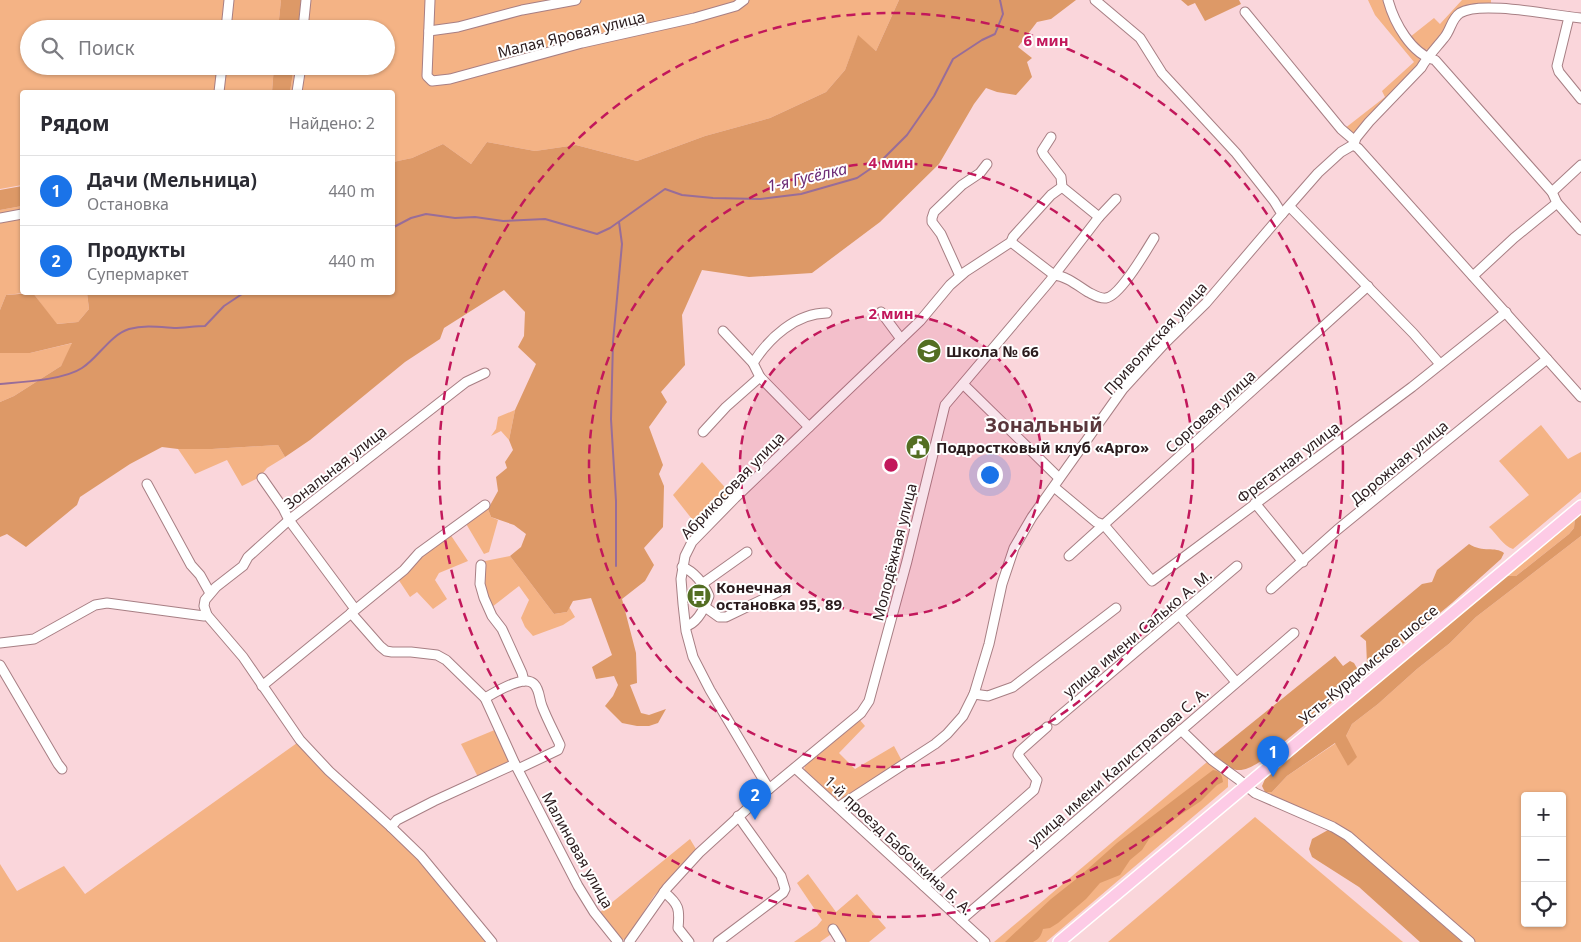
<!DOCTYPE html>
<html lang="ru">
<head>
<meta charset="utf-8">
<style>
	body { margin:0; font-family:"Noto Sans",sans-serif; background:#f7f7f7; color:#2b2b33 }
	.controls { position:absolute; right:15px; bottom:15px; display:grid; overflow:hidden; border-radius:5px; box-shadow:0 1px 4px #0004 }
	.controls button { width:45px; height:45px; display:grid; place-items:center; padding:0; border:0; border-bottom:1px solid #e1e1e2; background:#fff; color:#2b2b33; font:25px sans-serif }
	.you { position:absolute; left:989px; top:474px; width:18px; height:18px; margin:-12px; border:4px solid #fff; border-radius:50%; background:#1a73e8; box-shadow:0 0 0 8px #1a73e833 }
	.badge { display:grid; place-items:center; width:32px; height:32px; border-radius:50%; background:#1a73e8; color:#fff; font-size:16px; font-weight:700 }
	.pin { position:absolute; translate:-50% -41px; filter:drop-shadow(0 1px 2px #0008) }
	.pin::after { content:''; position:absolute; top:26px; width:18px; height:15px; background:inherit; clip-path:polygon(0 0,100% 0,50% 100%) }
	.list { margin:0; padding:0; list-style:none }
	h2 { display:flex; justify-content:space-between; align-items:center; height:65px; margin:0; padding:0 20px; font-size:21px }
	h2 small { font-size:16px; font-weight:400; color:#7c7c81 }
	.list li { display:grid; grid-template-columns:32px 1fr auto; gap:15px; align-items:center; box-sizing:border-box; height:70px; padding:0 20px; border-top:1px solid #e1e1e2 }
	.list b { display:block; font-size:19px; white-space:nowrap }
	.list p { margin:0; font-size:16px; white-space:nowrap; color:#7c7c81 }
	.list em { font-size:16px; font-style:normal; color:#7c7c81 }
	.icon { flex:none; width:28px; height:28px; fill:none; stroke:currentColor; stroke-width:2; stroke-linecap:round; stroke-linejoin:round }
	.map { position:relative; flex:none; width:1581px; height:942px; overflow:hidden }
	.search { position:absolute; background:#fff; box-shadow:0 1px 4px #0004; left:20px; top:20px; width:375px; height:55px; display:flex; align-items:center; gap:12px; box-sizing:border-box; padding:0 18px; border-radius:28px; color:#7c7c81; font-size:19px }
	.panel { position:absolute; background:#fff; box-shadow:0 1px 4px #0004; left:20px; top:90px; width:375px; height:205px; border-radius:5px }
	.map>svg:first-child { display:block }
	.green { fill:#f4b385; fill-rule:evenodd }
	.forest { fill:#dd9967 }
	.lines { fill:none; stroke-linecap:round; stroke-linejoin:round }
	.stream { stroke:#986d99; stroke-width:2 }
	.minor-casing { stroke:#a77f84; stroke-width:11 }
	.major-casing { stroke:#fff; stroke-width:14 }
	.minor { stroke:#fff; stroke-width:9 }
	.major { stroke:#fdcbe6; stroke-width:11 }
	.ring { fill:none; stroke:#c2185b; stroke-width:2.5; stroke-dasharray:9 6 }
	.labels { text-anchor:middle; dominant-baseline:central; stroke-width:4; stroke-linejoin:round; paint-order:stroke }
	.street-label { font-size:15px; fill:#2a1b1d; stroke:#fff }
	.poi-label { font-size:15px; font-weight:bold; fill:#2a1b1d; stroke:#fff; text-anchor:start }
	.water-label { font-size:16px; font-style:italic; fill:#6e2d77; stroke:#fff }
	.district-label { font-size:20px; font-weight:bold; fill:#5a373c; stroke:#fff }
	.centre { fill:#c2185b; stroke:#fff; stroke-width:2.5 }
	.ring-label { font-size:15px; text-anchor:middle; font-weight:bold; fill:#c2185b; stroke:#fff; stroke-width:4; stroke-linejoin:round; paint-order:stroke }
</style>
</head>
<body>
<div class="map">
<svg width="1581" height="942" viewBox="0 0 1581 942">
	<rect width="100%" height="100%" fill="#fad6db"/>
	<g class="green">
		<path d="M0 0H281L278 29H29V66H274L272 92H22V185L0 189Z"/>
		<path d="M301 0H899L876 51 858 36 845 70 826 92 770 118 705 136 637 161 576 145 535 151 487 142 471 164 443 144 412 158 393 162 392 92H290L294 66H386V29H298Z"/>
		<path d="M1368 0H1386L1420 58 1418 67 1352 136 1344 129 1385 97 1382 91 1414 62 1375 15Z"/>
		<path d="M1462 0H1491V4L1471 6 1431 49C1421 52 1417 44 1410 37L1434 18 1440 24Z"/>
		<path d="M22 206V292L24 293 6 295 0 310V210Z"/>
		<path d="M33 293H87L89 309 78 322 56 324Z"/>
		<path d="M73 343 61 366 14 396 0 402V353H30Z"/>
		<path d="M515 410 509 440 501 431 491 436 496 429 498 417Z"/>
		<path d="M1541 425 1568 459 1581 452V492L1513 549C1503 546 1497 534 1489 527L1529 495 1499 461Z"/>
		<path d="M278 445 285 457 267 468 260 477 242 486 227 460 195 474 178 449H212Z"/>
		<path d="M702 462 732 495 699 528 673 495Z"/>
		<path d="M488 509 491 517 498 520 489 552 484 554 465 522 481 512Z"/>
		<path d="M1575 517 1574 528 1569 534 1516 576H1505Z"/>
		<path d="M450 534 468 561 439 573 435 580 447 599 433 609 417 592 410 597 398 579 420 555Z"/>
		<path d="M1581 536V942H1475L1351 835 1265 792H1272L1287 776 1336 743 1349 766 1346 736 1352 724 1378 704 1417 669 1450 643 1476 617ZM1525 796H1562V923H1525Z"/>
		<path d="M510 556 554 614 567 612 569 607 575 617 563 625 533 636 525 627 521 618 529 600 519 586 492 607 483 583 485 561Z"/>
		<path d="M859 719 865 726 839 753 855 769 894 746 902 761 842 799 831 798 804 771 805 765Z"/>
		<path d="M497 729 510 762 479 779 461 744Z"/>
		<path d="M297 743 326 775 423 862 487 942H0V864L17 891 64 866 85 894Z"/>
		<path d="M1207 762 1228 778V787L1046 942H994Z"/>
		<path d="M1255 817 1403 942H1108Z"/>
		<path d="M690 839 696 849 654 896 626 939 622 940 618 938 599 913Z"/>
		<path d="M808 874 836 912 857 894 886 928 869 942H847L837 930 820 942H794L817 926 822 920 797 883Z"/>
	</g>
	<g class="forest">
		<path d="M281 0H301L298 29H278Z"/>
		<path d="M899 0H1076L1051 19 1037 22 1018 47 1032 58 1027 62 1032 77 1016 95 997 92 986 88 974 104 939 164 880 222 812 273 749 277 702 270 682 315 685 365 661 392 667 402 649 427 663 465 659 474 664 486 663 527 644 548 654 565 645 581 622 599 636 653 637 683 630 685 641 713 649 715 666 709 658 723 649 726H637L622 723 605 706 613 696 618 685 614 676 596 679 592 667 612 655 591 598 573 601 567 612 554 614 510 556 521 547 526 534 514 525 491 517 488 509 498 491 496 477 507 468 505 462 513 450 509 440 515 410 536 364 518 347 524 336 525 312 504 290 444 328 440 339 405 362 310 440 285 457 278 445 212 449H178L162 447 130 464 80 497 77 505 26 547 7 534 0 537V402L14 396 61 366 72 343 30 353H0V310L6 295 33 293 57 324 78 322 89 309 87 293 392 292 393 162 412 158 443 144 471 164 487 142 535 151 576 145 637 161 705 136 770 118 826 92 845 70 858 35 876 51Z"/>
		<path d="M1181 0H1239L1241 4 1205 21 1195 3 1188 6Z"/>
		<path d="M274 66H294L290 92H272Z"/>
		<path d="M22 186V206L0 210V190Z"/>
		<path d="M1581 513V536L1476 617 1450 643 1417 669 1378 704 1352 724 1346 736 1357 757 1348 766 1335 743 1287 776 1272 792H1265L1262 786 1265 779 1505 576H1516L1569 534 1574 528 1575 517Z"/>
		<path d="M1469 544C1483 553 1495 546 1504 553L1501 559 1452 603 1380 663C1375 665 1372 669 1367 664L1366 641 1360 636 1422 584 1432 582 1437 570Z"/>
		<path d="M1335 656 1343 666 1350 661 1354 663 1361 675 1358 681 1261 761C1239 776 1232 771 1211 756Z"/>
		<path d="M1213 770C1220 771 1222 774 1223 782L1217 785 1201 801 1180 815 1149 839 1142 850 1130 860 1120 875 1100 883 1086 899 1058 923 1050 928 1043 929C1041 936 1039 939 1033 942H1005L1051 899 1080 876 1117 843Z"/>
		<path d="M1328 830 1346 840 1462 942H1420L1359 887 1312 857 1309 849 1312 839Z"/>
	</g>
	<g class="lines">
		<g class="stream">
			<path d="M392 228 411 218 426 214 455 218 475 217 503 221 545 219 597 234 610 228 665 189 682 195 713 198 760 199 801 194 857 178 879 163 907 135 934 96 953 59 982 40 995 34 1003 14 1000 0"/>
			<path d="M0 384C22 382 64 380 82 368 98 358 110 335 129 329 144 325 159 327 174 328 184 328 195 326 205 326L224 306 245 292"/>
			<path d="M616 566V501L611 419 613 342 622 244 619 222"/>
		</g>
		<defs>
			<g id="minor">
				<path d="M430 0 427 76 432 81 450 79 582 43 694 18 736 6 744 0"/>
				<path d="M1388 0C1394 22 1411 54 1435 60L1552 192 1557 203 1581 230"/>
				<path d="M1245 12 1341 129 1355 141"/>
				<path d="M1569 17 1557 66 1559 72 1581 99"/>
				<path d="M226 29 229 0"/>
				<path d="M303 29 306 0"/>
				<path d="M429 31 458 27 522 10 576 0"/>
				<path d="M219 92 222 66"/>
				<path d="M297 92 301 66"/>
				<path d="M1051 137 1042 151 1044 155 1061 177 1062 187 1099 217"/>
				<path d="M1353 145 1358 148 1581 397"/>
				<path d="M1552 192 1581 165"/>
				<path d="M1290 207 1413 333 1440 364"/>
				<path d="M1282 214 1318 173 1341 152 1353 145 1356 138 1369 122 1421 68C1427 57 1436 48 1444 38 1451 30 1451 19 1460 13 1481 0 1555 16 1581 18"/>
				<path d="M0 218 22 214"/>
				<path d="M1011 242 1054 275"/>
				<path d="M1054 275C1066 276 1077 285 1088 292 1094 295 1100 299 1106 298 1120 296 1146 251 1154 238"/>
				<path d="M960 276 941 234 932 222V218L934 212 962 185 980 173 987 164"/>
				<path d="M1473 276 1514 238 1557 203"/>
				<path d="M881 312 901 339"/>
				<path d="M723 331 753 363 760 377 809 427"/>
				<path d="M753 363C769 338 796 313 827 313"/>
				<path d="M485 373 466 382 289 520 248 557 243 566 216 587 205 600 204 606 207 615 243 657 300 740 329 771 391 827 421 856 492 942"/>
				<path d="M963 384 1059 478"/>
				<path d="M703 432 726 407 760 377"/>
				<path d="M262 478 283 508 289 520 355 609"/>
				<path d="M147 484 191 565 200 575 210 593"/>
				<path d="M1054 487 1096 522 1104 525 1152 581 1412 387 1506 312"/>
				<path d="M1255 503 1303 562"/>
				<path d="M1069 556 1368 286"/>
				<path d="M481 565 480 584 484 598 492 616 502 629 522 673 524 681"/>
				<path d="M682 567C694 571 704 584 709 596 705 607 698 623 686 626"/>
				<path d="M702 584 747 552"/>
				<path d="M1271 589 1337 530 1547 359"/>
				<path d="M705 607 719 617H726L778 592"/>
				<path d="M351 613 380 646 386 651 392 652H411L437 655 446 660 485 698 515 764 578 886 594 912 618 942"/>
				<path d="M1180 616 1236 682"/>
				<path d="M0 643 34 639 95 605 107 603 204 616 207 615"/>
				<path d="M0 665 58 764 62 769"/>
				<path d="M262 686 404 570 419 553 485 505"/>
				<path d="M974 694 988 696 1013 687 1116 608"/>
				<path d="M485 698C496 692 524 674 534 684 540 690 539 699 542 706 547 719 554 732 560 745L558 750 518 769"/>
				<path d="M1055 720 1237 566"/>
				<path d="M1181 730 1212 760 1238 779 1255 793 1333 827 1348 836 1470 942"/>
				<path d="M795 768 985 942"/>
				<path d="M769 789 710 690 693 657 686 631 683 604 681 579 685 556 692 542 735 498 920 321 950 285 965 272 1011 242 1013 237 1051 195 1062 187"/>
				<path d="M838 807 935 744 947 734 963 716 974 694 989 644 1002 584 1014 548 1032 517 1123 389 1165 343 1206 303 1282 214 1274 201 1236 153 1162 73 1140 38 1095 0"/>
				<path d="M391 827 397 820 434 801 515 764"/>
				<path d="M924 886 1034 790 1037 780 1018 755 1020 751 1047 727"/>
				<path d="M664 892C679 904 680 909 678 928L689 942"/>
				<path d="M961 920 1294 633"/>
				<path d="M833 929 841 942"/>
				<path d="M629 942 667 888 699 853 769 789 861 713 869 701 907 561 945 405 1049 282 1099 217 1116 199"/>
				<path d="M718 942 783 893 785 889 781 876 738 816"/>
			</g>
			<path id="major" d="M1059 942 1581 506"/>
		</defs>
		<use href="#minor" class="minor-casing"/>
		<use href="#major" class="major-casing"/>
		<use href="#minor" class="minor"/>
		<use href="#major" class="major"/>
	</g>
	<circle cx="891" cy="465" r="151" fill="#c2185b" fill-opacity=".12"/>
	<g class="ring">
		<circle cx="891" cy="465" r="151"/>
		<circle cx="891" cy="465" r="302"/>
		<circle cx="891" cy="465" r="452"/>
	</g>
	<defs>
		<symbol id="school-disc" viewBox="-11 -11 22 22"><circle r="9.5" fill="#536e22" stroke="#fff"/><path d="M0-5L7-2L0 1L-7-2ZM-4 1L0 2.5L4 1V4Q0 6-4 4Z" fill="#fff"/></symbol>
		<symbol id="civic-disc" viewBox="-11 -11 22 22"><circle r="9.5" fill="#536e22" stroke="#fff"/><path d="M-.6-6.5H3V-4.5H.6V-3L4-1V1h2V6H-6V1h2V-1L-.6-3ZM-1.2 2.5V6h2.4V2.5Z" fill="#fff"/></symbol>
		<symbol id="bus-disc" viewBox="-11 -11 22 22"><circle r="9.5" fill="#536e22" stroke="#fff"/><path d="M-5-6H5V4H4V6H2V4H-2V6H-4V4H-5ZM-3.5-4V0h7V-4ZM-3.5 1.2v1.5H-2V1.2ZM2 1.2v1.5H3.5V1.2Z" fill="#fff"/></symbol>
	</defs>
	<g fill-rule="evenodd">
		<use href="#school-disc" x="915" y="337" width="28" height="28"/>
		<use href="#civic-disc" x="904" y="433" width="28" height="28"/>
		<use href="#bus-disc" x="685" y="582" width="28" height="28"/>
	</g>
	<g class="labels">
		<g class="street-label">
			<text transform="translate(571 34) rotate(-14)">Малая Яровая улица</text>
			<text transform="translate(1155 338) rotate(-48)">Приволжская улица</text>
			<text transform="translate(1210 411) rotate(-42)">Сорговая улица</text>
			<text transform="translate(1288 462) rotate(-37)">Фрегатная улица</text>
			<text transform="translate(1399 462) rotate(-40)">Дорожная улица</text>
			<text transform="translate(335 467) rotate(-38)">Зональная улица</text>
			<text transform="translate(732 485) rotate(-46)">Абрикосовая улица</text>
			<text transform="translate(894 552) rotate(-76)">Молодёжная улица</text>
			<text transform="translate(1137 633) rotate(-40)">улица имени Салько А. М.</text>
			<text transform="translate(1368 664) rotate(-40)">Усть-Курдюмское шоссе</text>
			<text transform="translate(1118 766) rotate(-41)">улица имени Калистратова С. А.</text>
			<text transform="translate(899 845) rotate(43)">1-й проезд Бабочкина Б. А.</text>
			<text transform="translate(578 850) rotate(61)">Малиновая улица</text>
		</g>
		<g class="poi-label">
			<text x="946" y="351">Школа № 66</text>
			<text x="936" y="447">Подростковый клуб «Арго»</text>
			<text x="716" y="587">Конечная<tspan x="716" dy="17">остановка 95, 89</tspan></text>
		</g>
		<g class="water-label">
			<text transform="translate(807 177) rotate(-13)">1-я Гусёлка</text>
		</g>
		<g class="district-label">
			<text x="1044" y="424">Зональный</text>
		</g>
	</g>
	<circle cx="891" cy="465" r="8" class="centre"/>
	<g class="ring-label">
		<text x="1046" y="46">6 мин</text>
		<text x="891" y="168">4 мин</text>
		<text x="891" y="319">2 мин</text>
	</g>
</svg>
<div class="controls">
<button>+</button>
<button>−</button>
<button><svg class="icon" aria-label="locate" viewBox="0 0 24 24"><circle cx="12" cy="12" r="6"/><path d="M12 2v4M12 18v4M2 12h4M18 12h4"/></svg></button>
</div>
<div class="you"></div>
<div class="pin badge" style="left:1273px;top:777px">1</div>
<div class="pin badge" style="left:755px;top:820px">2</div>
<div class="search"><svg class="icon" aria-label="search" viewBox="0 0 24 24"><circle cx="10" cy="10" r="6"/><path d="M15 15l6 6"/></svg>Поиск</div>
<section class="panel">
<h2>Рядом<small>Найдено: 2</small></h2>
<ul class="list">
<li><span class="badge">1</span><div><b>Дачи (Мельница)</b><p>Остановка</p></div><em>440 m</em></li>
<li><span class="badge">2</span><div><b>Продукты</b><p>Супермаркет</p></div><em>440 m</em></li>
</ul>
</section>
</div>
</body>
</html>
